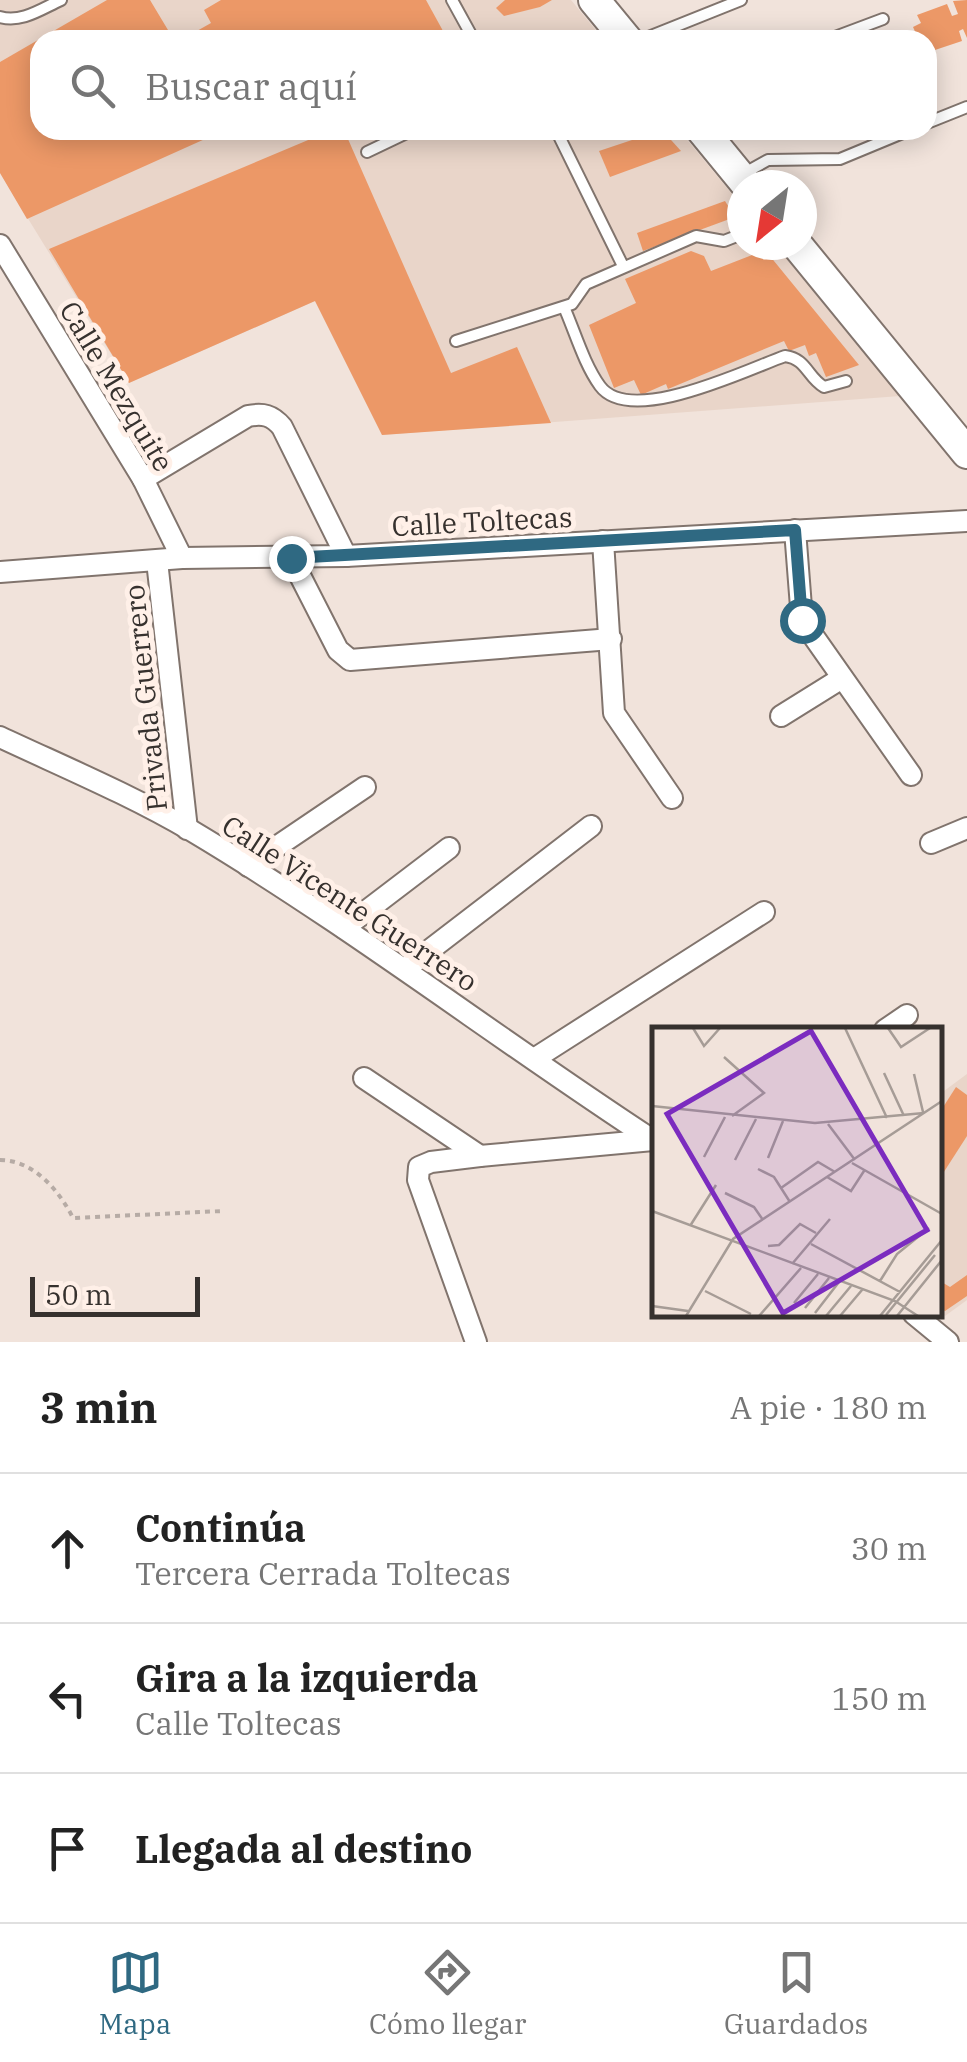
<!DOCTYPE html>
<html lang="es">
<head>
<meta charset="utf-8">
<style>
	body { margin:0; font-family:"IBM Plex Serif",serif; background:#f2f2f2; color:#222 }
	.compass { position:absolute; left:727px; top:170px; width:90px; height:90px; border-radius:50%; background:#fff; box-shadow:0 5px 25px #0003; rotate:210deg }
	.scale { position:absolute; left:30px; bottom:25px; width:170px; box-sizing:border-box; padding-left:10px; border:5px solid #36312e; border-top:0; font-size:28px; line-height:35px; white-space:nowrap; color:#36312e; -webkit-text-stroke:8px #fff0e8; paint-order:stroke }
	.stop { position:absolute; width:30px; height:30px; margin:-22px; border:8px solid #2f6982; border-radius:50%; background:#fff }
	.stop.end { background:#2f6982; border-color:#fff; box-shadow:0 2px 10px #0008 }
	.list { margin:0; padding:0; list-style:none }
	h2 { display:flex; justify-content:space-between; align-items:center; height:130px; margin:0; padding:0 40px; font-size:42px }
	h2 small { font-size:32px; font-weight:400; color:#767676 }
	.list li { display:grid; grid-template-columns:65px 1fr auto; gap:30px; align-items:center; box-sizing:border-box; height:150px; padding:0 40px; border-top:2px solid #e0e0e0 }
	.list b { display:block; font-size:38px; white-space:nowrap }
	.list p { margin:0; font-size:32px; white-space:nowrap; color:#767676 }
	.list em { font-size:32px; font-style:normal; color:#767676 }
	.icon { flex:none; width:55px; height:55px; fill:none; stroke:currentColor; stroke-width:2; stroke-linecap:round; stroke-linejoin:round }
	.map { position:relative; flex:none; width:967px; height:1342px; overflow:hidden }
	.search { position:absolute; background:#fff; box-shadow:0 5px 25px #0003; left:30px; right:30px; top:30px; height:110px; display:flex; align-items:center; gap:25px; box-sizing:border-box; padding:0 35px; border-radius:30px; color:#767676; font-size:38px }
	.sheet { height:580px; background:#fff }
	nav { display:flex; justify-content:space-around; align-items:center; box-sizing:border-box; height:140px; border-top:2px solid #e0e0e0; background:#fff; font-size:28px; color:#767676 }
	nav a { display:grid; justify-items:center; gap:5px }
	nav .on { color:#2f6982 }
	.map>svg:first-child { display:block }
	.built { fill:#e9d5c9 }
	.building { fill:#ec9867 }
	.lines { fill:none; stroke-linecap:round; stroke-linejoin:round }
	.lane-casing { stroke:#81746d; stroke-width:14 }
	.street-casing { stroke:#81746d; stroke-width:24 }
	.secondary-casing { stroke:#81746d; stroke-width:34 }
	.path { stroke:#b6aba5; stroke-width:4; stroke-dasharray:5 5; stroke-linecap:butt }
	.lane { stroke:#fff; stroke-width:10 }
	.street { stroke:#fff; stroke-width:20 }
	.secondary { stroke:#fff; stroke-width:30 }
	.route { stroke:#2f6982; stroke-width:12 }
	.labels { text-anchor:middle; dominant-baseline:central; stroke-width:10; stroke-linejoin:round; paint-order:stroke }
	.street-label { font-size:28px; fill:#36312e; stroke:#fff0e8 }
	.inset-road { fill:none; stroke:#a69c96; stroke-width:2.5 }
	.view { fill:#7b2cbf; fill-opacity:0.15; stroke:#7b2cbf; stroke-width:5 }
	.inset-edge { fill:none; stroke:#36312e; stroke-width:5 }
</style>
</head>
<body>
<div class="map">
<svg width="967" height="1342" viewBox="0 0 967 1342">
	<rect width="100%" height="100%" fill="#f1e3db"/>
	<g class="built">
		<path d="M0 0H571L604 40H40V130H679L742 206V245H775L900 396 382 435 315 301 129 383 0 173Z"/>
		<path d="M967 1074V1300L945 1316 940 1312V1094Z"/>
	</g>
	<g class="building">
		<path d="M107 0H150L174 40H40V130H225L27 219 0 173V62Z"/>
		<path d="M221 0H426L448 40H181L211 23 204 10Z"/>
		<path d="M505 0H552L540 7 504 16 496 8Z"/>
		<path d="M967 0V38L963 29 959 31 962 41 932 51 927 40H919L913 27 921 23 917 15 947 4 952 16 958 14 953 1Z"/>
		<path d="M332 130H344L451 373 517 347 551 423 382 435 315 301 129 383 49 249Z"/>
		<path d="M662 130 681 151 610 177 599 151Z"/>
		<path d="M725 201 735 217 643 251 637 233Z"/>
		<path d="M765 250 859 365 826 377 816 353 809 356 805 345 789 351 784 341 668 389 666 384 641 395 634 380 614 388 589 325 636 303 625 279 691 251 704 256 711 271Z"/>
		<path d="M956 1087 967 1095V1136L940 1178V1112Z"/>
		<path d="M967 1275V1296L945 1311 940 1308V1281L950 1287Z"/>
	</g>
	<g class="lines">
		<defs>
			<g id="lane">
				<path d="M452 0 474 40"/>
				<path d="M0 17C22 23 41 9 61 0"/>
				<path d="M641 40 741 0"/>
				<path d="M827 40 883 19"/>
				<path d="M927 123 967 107"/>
				<path d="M556 130 623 266"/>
				<path d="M367 152 413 130"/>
				<path d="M741 175 768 160 840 159 910 130"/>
				<path d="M564 307C575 332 584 364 600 386 630 427 746 370 785 356 807 359 807 377 824 387L846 381"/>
				<path d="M456 341 572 304 586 284 696 236 724 241 742 234"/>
			</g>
			<g id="street">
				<path d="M0 245 143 479 182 558"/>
				<path d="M143 479 248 416C263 413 272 415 282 427L346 556"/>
				<path d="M795 530 802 620 911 775"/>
				<path d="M603 541 614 713 672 798"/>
				<path d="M291 558 338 650 350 660 611 639"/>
				<path d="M157 561 187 829"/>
				<path d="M0 572 182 558 346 556 967 521"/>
				<path d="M781 716 842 678"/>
				<path d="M0 737C64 767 131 795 192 831 351 926 499 1040 654 1141"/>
				<path d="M931 843 967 828"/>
				<path d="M248 866 365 787"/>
				<path d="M344 928 449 848"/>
				<path d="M405 969 591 826"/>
				<path d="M885 1030 907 1015"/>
				<path d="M534 1059 764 912"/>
				<path d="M364 1078 480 1156"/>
				<path d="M914 1314 948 1342"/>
				<path d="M476 1342 418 1180 419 1167 431 1162 480 1156 653 1140"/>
			</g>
			<g id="secondary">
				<path d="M594 0 627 40"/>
				<path d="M702 130 747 185"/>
				<path d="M797 245 967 453"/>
			</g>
		</defs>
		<use href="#lane" class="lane-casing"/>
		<use href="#street" class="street-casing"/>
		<use href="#secondary" class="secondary-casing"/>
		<path class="path" d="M0 1160C33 1160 59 1190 73 1218L223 1211"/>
		<use href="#lane" class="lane"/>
		<use href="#street" class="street"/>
		<use href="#secondary" class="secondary"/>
	</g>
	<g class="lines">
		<path class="route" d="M291 558 795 530 802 620"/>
	</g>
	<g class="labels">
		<g class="street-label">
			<text transform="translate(117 386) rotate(59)">Calle Mezquite</text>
			<text transform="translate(482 521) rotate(-3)">Calle Toltecas</text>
			<text transform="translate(145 698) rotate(-96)">Privada Guerrero</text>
			<text transform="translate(350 903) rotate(33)">Calle Vicente Guerrero</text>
		</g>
	</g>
	<g transform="translate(652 1027)">
		<rect width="290" height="290" fill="#f1e3db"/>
		<path class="inset-road" d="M41 1 52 19 68 1M193 1 235 91M236 1 249 20 278 1M72 30 112 66 80 89M232 46 252 89M262 47 271 85M0 79 163 96 272 86M176 97 203 133M52 130 73 90M116 131 131 94M83 133 104 92M200 136 290 187M106 142 122 150 138 175M175 150 199 164 212 144M129 161 166 135 183 145M73 166 102 180 111 193M0 184 243 274 266 289M38 199 64 158M159 217 248 265M116 219 127 218 148 197 164 206M140 237 178 192M228 254 245 227 277 201M53 264 99 287M142 276 166 247M0 279 36 284M153 281 177 251M163 286 187 255M234 288 283 228M34 289 81 212 290 74M107 289 149 241M174 289 199 259M188 289 210 263M228 289 290 213M245 289 290 233"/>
		<path class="view" d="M159 4 275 203 131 286 15 87Z"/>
		<rect width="290" height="290" class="inset-edge"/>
	</g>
</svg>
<svg class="compass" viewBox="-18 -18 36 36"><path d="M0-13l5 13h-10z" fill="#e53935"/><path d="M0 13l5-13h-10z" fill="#767676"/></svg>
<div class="scale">50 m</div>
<div class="stop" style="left:802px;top:620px"></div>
<div class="stop end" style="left:291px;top:558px"></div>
<div class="search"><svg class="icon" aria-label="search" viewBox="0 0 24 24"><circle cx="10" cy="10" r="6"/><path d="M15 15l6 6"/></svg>Buscar aquí</div>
</div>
<section class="sheet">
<h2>3 min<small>A pie · 180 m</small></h2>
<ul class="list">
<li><svg class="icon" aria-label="ahead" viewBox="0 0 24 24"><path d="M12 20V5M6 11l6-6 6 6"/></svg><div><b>Continúa</b><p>Tercera Cerrada Toltecas</p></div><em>30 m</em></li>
<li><svg class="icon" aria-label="left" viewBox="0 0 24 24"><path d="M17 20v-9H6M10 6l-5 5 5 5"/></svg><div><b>Gira a la izquierda</b><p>Calle Toltecas</p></div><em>150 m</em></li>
<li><svg class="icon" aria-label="arrive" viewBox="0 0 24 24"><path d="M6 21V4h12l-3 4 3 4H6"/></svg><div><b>Llegada al destino</b></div></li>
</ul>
</section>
<nav>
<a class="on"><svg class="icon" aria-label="map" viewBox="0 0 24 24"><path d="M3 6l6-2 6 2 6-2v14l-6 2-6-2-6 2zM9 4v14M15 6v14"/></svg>Mapa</a>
<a><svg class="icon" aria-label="directions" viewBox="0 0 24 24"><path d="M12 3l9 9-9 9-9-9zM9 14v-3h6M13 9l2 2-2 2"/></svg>Cómo llegar</a>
<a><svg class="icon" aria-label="saved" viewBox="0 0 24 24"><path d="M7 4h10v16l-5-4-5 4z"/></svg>Guardados</a>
</nav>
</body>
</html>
